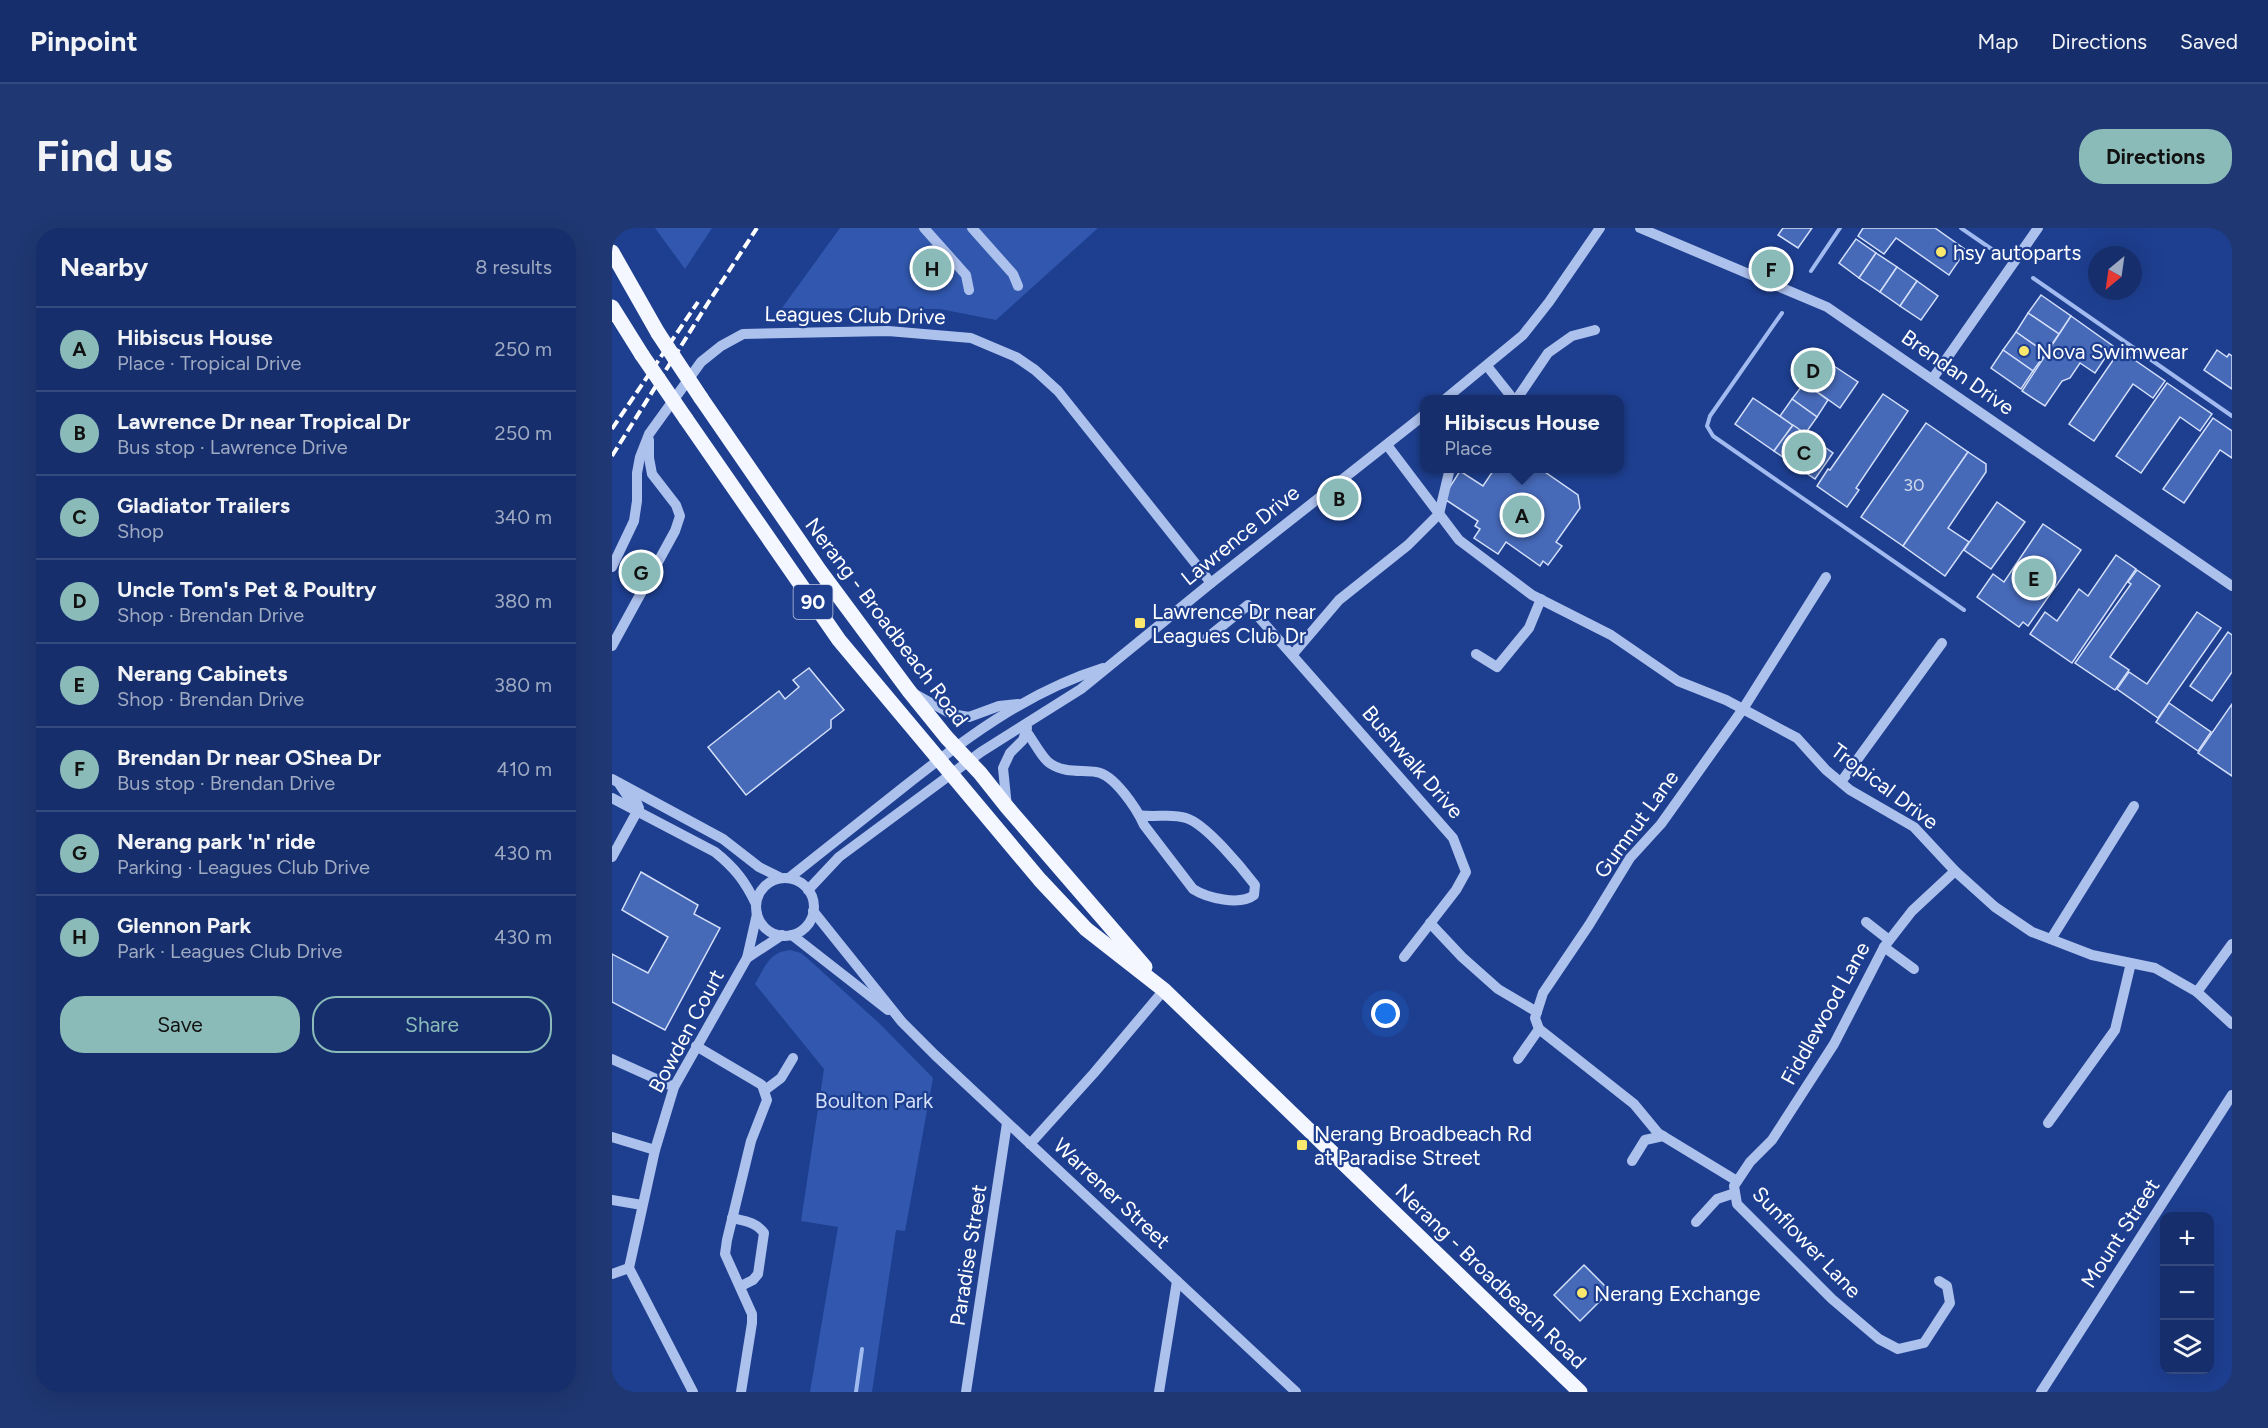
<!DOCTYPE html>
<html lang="en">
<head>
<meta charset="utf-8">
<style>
	body { margin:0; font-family:Figtree,sans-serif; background:#1f3772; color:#f1f3f6 }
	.controls { position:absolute; right:18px; bottom:18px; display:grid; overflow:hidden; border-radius:12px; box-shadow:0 6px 24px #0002 }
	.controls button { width:54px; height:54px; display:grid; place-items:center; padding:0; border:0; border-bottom:2px solid #354a7f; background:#162f6c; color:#f1f3f6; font:30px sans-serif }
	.compass { position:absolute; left:1476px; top:18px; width:54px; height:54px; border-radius:50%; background:#162f6c; box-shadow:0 6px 24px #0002; rotate:209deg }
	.you { position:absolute; left:774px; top:786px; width:21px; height:21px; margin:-15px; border:4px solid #fff; border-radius:50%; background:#1a73e8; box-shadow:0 0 0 9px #1a73e833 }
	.badge { display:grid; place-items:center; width:39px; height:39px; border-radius:50%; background:#8bbbb9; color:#111; font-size:20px; font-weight:700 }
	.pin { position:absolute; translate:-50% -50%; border:3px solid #fff; box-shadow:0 2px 6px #0006 }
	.popup { position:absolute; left:808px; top:167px; width:204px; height:78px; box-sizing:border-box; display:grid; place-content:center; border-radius:12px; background:#162f6c; filter:drop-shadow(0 2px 4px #0005); font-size:20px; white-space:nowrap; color:#9ea9c2 }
	.popup b { font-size:22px; color:#f1f3f6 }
	.popup::after { content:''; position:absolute; left:50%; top:100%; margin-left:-12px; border:12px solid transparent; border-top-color:#162f6c }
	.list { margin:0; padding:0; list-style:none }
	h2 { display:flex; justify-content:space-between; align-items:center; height:78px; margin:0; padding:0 24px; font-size:26px }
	h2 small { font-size:20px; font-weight:400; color:#9ea9c2 }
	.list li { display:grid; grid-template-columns:39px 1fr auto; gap:18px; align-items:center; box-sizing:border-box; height:84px; padding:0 24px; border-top:2px solid #354a7f }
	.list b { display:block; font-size:22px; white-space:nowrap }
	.list p { margin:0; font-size:20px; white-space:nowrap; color:#9ea9c2 }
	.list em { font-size:20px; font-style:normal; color:#9ea9c2 }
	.actions { display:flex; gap:12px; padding:18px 24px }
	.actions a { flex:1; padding:14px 0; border:2px solid #8bbbb9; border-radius:24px; text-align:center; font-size:21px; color:#8bbbb9 }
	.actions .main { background:#8bbbb9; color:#111 }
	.icon { flex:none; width:33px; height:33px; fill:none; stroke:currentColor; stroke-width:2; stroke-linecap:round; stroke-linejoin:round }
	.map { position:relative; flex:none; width:1620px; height:1164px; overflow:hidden; border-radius:24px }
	header { display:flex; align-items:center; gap:36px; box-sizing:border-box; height:84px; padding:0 30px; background:#162f6c; border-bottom:2px solid #354a7f }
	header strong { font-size:28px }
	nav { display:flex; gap:33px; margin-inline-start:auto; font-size:21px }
	.intro { display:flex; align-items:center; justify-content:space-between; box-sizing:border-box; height:144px; padding:0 36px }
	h1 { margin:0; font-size:42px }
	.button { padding:15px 27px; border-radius:24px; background:#8bbbb9; color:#111; font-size:21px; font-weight:700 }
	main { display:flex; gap:36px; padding:0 36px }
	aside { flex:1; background:#162f6c; border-radius:24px; box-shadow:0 6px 24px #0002 }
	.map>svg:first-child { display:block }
	.green { fill:#3158ae }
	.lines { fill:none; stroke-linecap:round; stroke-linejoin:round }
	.stream { stroke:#a1baef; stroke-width:4 }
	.building { fill:#4669b8; stroke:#d3dffa; stroke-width:1.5 }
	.minor { stroke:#adc1ed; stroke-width:10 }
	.major { stroke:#f4f7ff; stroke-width:15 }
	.rail { stroke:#fff; stroke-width:4; stroke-dasharray:10 4.5; stroke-linecap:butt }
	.major-bridge { stroke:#f4f7ff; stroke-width:15 }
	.poi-dot { fill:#fce86d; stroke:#1e3f90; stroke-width:2 }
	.labels { text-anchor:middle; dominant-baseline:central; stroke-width:4.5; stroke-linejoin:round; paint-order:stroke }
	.number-label { font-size:18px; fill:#d1daed }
	.shield { fill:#1e3f90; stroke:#bcc5de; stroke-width:1.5 }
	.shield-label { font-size:20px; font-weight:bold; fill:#fff }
	.poi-label { font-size:21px; fill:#fff; stroke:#1e3f90; text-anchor:start }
	.street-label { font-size:21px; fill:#fff; stroke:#1e3f90 }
	.park-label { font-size:21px; fill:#d3dffa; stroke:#1e3f90 }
</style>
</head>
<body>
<header>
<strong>Pinpoint</strong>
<nav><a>Map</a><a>Directions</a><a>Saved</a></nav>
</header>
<div class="intro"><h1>Find us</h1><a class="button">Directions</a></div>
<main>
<aside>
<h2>Nearby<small>8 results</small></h2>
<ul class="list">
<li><span class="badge">A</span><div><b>Hibiscus House</b><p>Place · Tropical Drive</p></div><em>250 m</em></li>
<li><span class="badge">B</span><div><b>Lawrence Dr near Tropical Dr</b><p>Bus stop · Lawrence Drive</p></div><em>250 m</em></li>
<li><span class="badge">C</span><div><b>Gladiator Trailers</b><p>Shop</p></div><em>340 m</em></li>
<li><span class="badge">D</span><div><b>Uncle Tom's Pet &amp; Poultry</b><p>Shop · Brendan Drive</p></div><em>380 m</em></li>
<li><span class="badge">E</span><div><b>Nerang Cabinets</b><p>Shop · Brendan Drive</p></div><em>380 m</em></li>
<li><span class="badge">F</span><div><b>Brendan Dr near OShea Dr</b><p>Bus stop · Brendan Drive</p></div><em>410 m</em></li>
<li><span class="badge">G</span><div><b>Nerang park 'n' ride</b><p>Parking · Leagues Club Drive</p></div><em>430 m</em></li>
<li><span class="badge">H</span><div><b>Glennon Park</b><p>Park · Leagues Club Drive</p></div><em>430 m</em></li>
</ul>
<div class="actions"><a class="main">Save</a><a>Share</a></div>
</aside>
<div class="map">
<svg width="1620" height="1164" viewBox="0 0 1620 1164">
	<rect width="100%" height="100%" fill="#1e3f90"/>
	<g class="green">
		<path d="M43 0H100L73 41Z"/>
		<path d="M228 0H486L384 92 328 81 170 80Z"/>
		<path d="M178 722 189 725 195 730 268 796 321 850 293 1003 284 1002 260 1164H198L226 999 189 993 212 841 143 756C153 739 157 724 178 722Z"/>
	</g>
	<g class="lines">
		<g class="stream">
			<path d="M1349 0 1381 22"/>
			<path d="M1199 43 1228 0"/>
			<path d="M1421 50 1620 188"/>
			<path d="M1170 85 1098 188 1095 198 1101 208 1352 382"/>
			<path d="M244 1164 250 1121"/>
		</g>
	</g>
	<g class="building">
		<path d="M1171 0H1200L1186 20 1166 7Z"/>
		<path d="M1251 0H1323L1354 22 1337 47 1284 10 1272 26 1246 8Z"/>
		<path d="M1244 11 1264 25 1247 50 1227 35Z"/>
		<path d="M1264 25 1285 39 1268 64 1247 50Z"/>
		<path d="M1285 39 1305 53 1288 78 1268 64Z"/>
		<path d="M1305 53 1326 68 1309 92 1288 78Z"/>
		<path d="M1429 67 1459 88 1447 106 1416 85Z"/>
		<path d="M1416 85 1447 106 1434 125 1404 104Z"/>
		<path d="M1459 88 1501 118 1483 145 1468 135 1458 150 1450 153 1433 178 1410 163Z"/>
		<path d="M1404 104 1434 125 1421 143 1391 122Z"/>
		<path d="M1198 121 1222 138 1204 163 1180 147Z"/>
		<path d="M1391 122 1421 143 1409 161 1379 140Z"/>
		<path d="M1508 122 1553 153 1541 170 1521 156 1482 213 1457 196Z"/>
		<path d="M1605 122 1615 129 1617 126 1620 128V161L1592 142Z"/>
		<path d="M1222 138 1246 154 1228 180 1204 163Z"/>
		<path d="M1192 155 1216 172 1205 189 1180 171Z"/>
		<path d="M1555 155 1600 186 1588 203 1568 189 1529 245 1504 228Z"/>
		<path d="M1271 166 1296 183 1244 260 1247 262 1235 279 1205 258 1216 241 1218 242Z"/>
		<path d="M1141 170 1181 197 1162 223 1123 196Z"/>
		<path d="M1180 171 1205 189 1193 206 1168 188Z"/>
		<path d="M1601 190 1620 203V230L1608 222 1572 275 1551 261Z"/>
		<path d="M1314 195 1356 224 1291 318 1249 289Z"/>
		<path d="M1181 197 1221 225 1203 251 1162 223Z"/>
		<path d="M1356 224 1374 236V244L1336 300 1357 314 1333 348 1291 318Z"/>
		<path d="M883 240H927L966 267 968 280 944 314 950 318 936 337 931 333 928 338 894 314 886 326 862 310 868 301 863 298 866 293 834 272V265L848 243 871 258Z"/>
		<path d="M1385 274 1413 294 1379 341 1352 322Z"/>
		<path d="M1431 296 1469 322 1416 398 1411 394 1407 399 1365 369 1381 346 1392 354Z"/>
		<path d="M1504 327 1524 341 1460 435 1418 406 1433 384 1445 393 1467 361 1476 368Z"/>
		<path d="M1525 342 1548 358 1498 429 1517 442 1503 462 1463 435 1519 356 1516 354Z"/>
		<path d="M1585 384 1609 400 1546 490 1505 461 1517 444 1535 456Z"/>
		<path d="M1616 404 1620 407V444L1600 473 1578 458Z"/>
		<path d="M197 440 232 482 219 492V500L134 567 96 519 167 463 173 471 187 459 181 452Z"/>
		<path d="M1557 475 1599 504 1586 523 1544 494Z"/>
		<path d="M1620 476V548L1586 525Z"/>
		<path d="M29 644 86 677 82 686 108 700 53 802 0 774V726L36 745 56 709 10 682Z"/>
		<path d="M972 1037 998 1063 968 1093 942 1067Z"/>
	</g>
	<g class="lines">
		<g class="minor">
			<path d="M312 0 354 47 357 62"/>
			<path d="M360 0 401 46 406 58"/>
			<path d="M1028 0 1215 79 1620 358"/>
			<path d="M875 138 902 172"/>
			<path d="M1321 150 1426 0"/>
			<path d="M832 172 911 107 937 74 988 0"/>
			<path d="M904 172 936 125 960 108 983 102"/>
			<path d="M775 217 847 312 920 367 999 407 1066 453 1114 472 1185 510 1214 542 1238 562 1302 599 1343 643 1383 679 1420 704 1480 727 1543 740 1585 764 1620 796"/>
			<path d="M0 339 22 293 25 273V245L28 229 37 206 89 134 109 118 131 106 276 103 359 110 404 129 423 142 446 163 599 355"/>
			<path d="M595 410 636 377 841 610 854 644 844 662 792 729"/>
			<path d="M0 418 63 303 68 288 64 277 40 246 37 230V212"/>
			<path d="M681 426 727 372 796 317 827 286 838 240"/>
			<path d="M864 426 885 439 917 400 929 371"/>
			<path d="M303 466 339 486 357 489 387 478 406 476"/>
			<path d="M414 503C421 512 431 532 439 536 452 545 469 542 484 544 502 546 525 581 532 597L581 661C595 670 628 678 642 667L643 657C630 640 594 596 574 590 559 585 543 590 527 587"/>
			<path d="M0 551 111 611 147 639 169 650"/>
			<path d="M1229 554 1330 415"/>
			<path d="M0 570 103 624C123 640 133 653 144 676"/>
			<path d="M395 579 391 540 398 525 411 512 415 500"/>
			<path d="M0 629 27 580 25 575 16 569 8 557"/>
			<path d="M177 650C214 621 251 591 288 562 351 512 414 464 491 440"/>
			<circle cx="173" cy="679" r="29"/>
			<path d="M196 662 227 629 369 524 469 461 599 355 812 187"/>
			<path d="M201 683 290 794 323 827 684 1164"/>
			<path d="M1254 694 1277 712"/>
			<path d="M818 695 850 729 886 761 925 784"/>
			<path d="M180 707 276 782"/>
			<path d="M1439 711 1522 578"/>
			<path d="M1272 719 1302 741"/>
			<path d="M135 730 170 707"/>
			<path d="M1585 764 1620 716"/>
			<path d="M84 818 150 857 155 872 139 913 115 1012 113 1026 140 1086V1095L129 1164"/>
			<path d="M0 831 62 859"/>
			<path d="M906 831 927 801"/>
			<path d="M153 862 169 850 181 830"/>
			<path d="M1436 895 1503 802 1519 735"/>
			<path d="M0 909 43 922"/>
			<path d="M418 916 482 845 552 762"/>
			<path d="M1020 933 1033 912 1051 908"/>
			<path d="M1125 953 1046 905 1022 876 927 801 923 790 931 765 977 697 1018 630 1049 596 1131 481 1214 349"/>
			<path d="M0 972 30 977"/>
			<path d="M120 990C133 993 144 994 152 1005L146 1046 141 1052 129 1058"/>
			<path d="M1084 994 1105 971 1123 965"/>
			<path d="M0 1046 17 1040"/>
			<path d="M1327 1053 1335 1058 1338 1075 1312 1115 1286 1121 1267 1111 1220 1071 1125 976 1122 958 1138 934 1160 912 1222 816 1272 719 1300 683 1343 643"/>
			<path d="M81 1164 17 1040 43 922 62 859 135 730 145 686"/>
			<path d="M354 1164 395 895"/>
			<path d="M547 1164 565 1053"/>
			<path d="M1429 1164 1620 867"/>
		</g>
		<g class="major">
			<path d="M0 24 46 105"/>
			<path d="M0 79 30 127"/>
			<path d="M89 170 208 343 297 463 335 510 368 545 395 579 533 739"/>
			<path d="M74 191 227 412 428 652 474 701 552 762 968 1164"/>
		</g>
		<g class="rail">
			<path d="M0 201 86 74"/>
			<path d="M0 228 96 75 145 0"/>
		</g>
		<g class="major-bridge">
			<path d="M46 105 89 170"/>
			<path d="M30 127 74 191"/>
		</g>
	</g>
	<g class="poi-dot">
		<circle cx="1329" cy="24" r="6"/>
		<circle cx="1412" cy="123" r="6"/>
		<rect x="522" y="389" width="12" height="12" rx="3"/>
		<rect x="684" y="911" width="12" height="12" rx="3"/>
		<circle cx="970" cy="1065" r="6"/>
	</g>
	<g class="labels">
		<g class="number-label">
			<text x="1302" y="257">30</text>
		</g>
		<rect class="shield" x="181.5" y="357" width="39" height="34" rx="4.5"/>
		<g class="shield-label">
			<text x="201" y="374">90</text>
		</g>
		<g class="poi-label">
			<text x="1341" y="24">hsy autoparts</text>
			<text x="1424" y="123">Nova Swimwear</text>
			<text x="540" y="383">Lawrence Dr near<tspan x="540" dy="24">Leagues Club Dr</tspan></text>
			<text x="702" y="905">Nerang Broadbeach Rd<tspan x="702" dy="24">at Paradise Street</tspan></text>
			<text x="982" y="1065">Nerang Exchange</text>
		</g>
		<g class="street-label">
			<text transform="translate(243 87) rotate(1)">Leagues Club Drive</text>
			<text transform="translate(1346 144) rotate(35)">Brendan Drive</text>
			<text transform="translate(628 307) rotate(-39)">Lawrence Drive</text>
			<text transform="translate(275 394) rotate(53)">Nerang - Broadbeach Road</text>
			<text transform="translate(801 534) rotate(49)">Bushwalk Drive</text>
			<text transform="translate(1273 558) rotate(37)">Tropical Drive</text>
			<text transform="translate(1024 596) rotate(-54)">Gumnut Lane</text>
			<text transform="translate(1213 785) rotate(-61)">Fiddlewood Lane</text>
			<text transform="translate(74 803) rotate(-62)">Bowden Court</text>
			<text transform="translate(500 965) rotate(43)">Warrener Street</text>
			<text transform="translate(1508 1005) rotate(-57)">Mount Street</text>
			<text transform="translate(1195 1014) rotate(46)">Sunflower Lane</text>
			<text transform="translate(356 1027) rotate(-81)">Paradise Street</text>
			<text transform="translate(879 1048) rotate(44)">Nerang - Broadbeach Road</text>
		</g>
		<g class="park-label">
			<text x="262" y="872">Boulton Park</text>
		</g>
	</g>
</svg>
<div class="controls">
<button>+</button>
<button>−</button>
<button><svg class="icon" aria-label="layers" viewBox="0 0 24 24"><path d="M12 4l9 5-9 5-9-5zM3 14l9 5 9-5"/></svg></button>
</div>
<svg class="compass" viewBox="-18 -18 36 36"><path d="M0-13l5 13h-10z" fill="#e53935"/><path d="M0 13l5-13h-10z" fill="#9ea9c2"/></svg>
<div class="you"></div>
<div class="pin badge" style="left:910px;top:287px">A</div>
<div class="popup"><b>Hibiscus House</b>Place</div>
<div class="pin badge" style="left:727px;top:270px">B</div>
<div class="pin badge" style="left:1192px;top:224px">C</div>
<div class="pin badge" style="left:1201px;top:142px">D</div>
<div class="pin badge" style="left:1422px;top:350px">E</div>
<div class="pin badge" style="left:1159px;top:41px">F</div>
<div class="pin badge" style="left:29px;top:344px">G</div>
<div class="pin badge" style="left:320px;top:40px">H</div>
</div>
</main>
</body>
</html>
